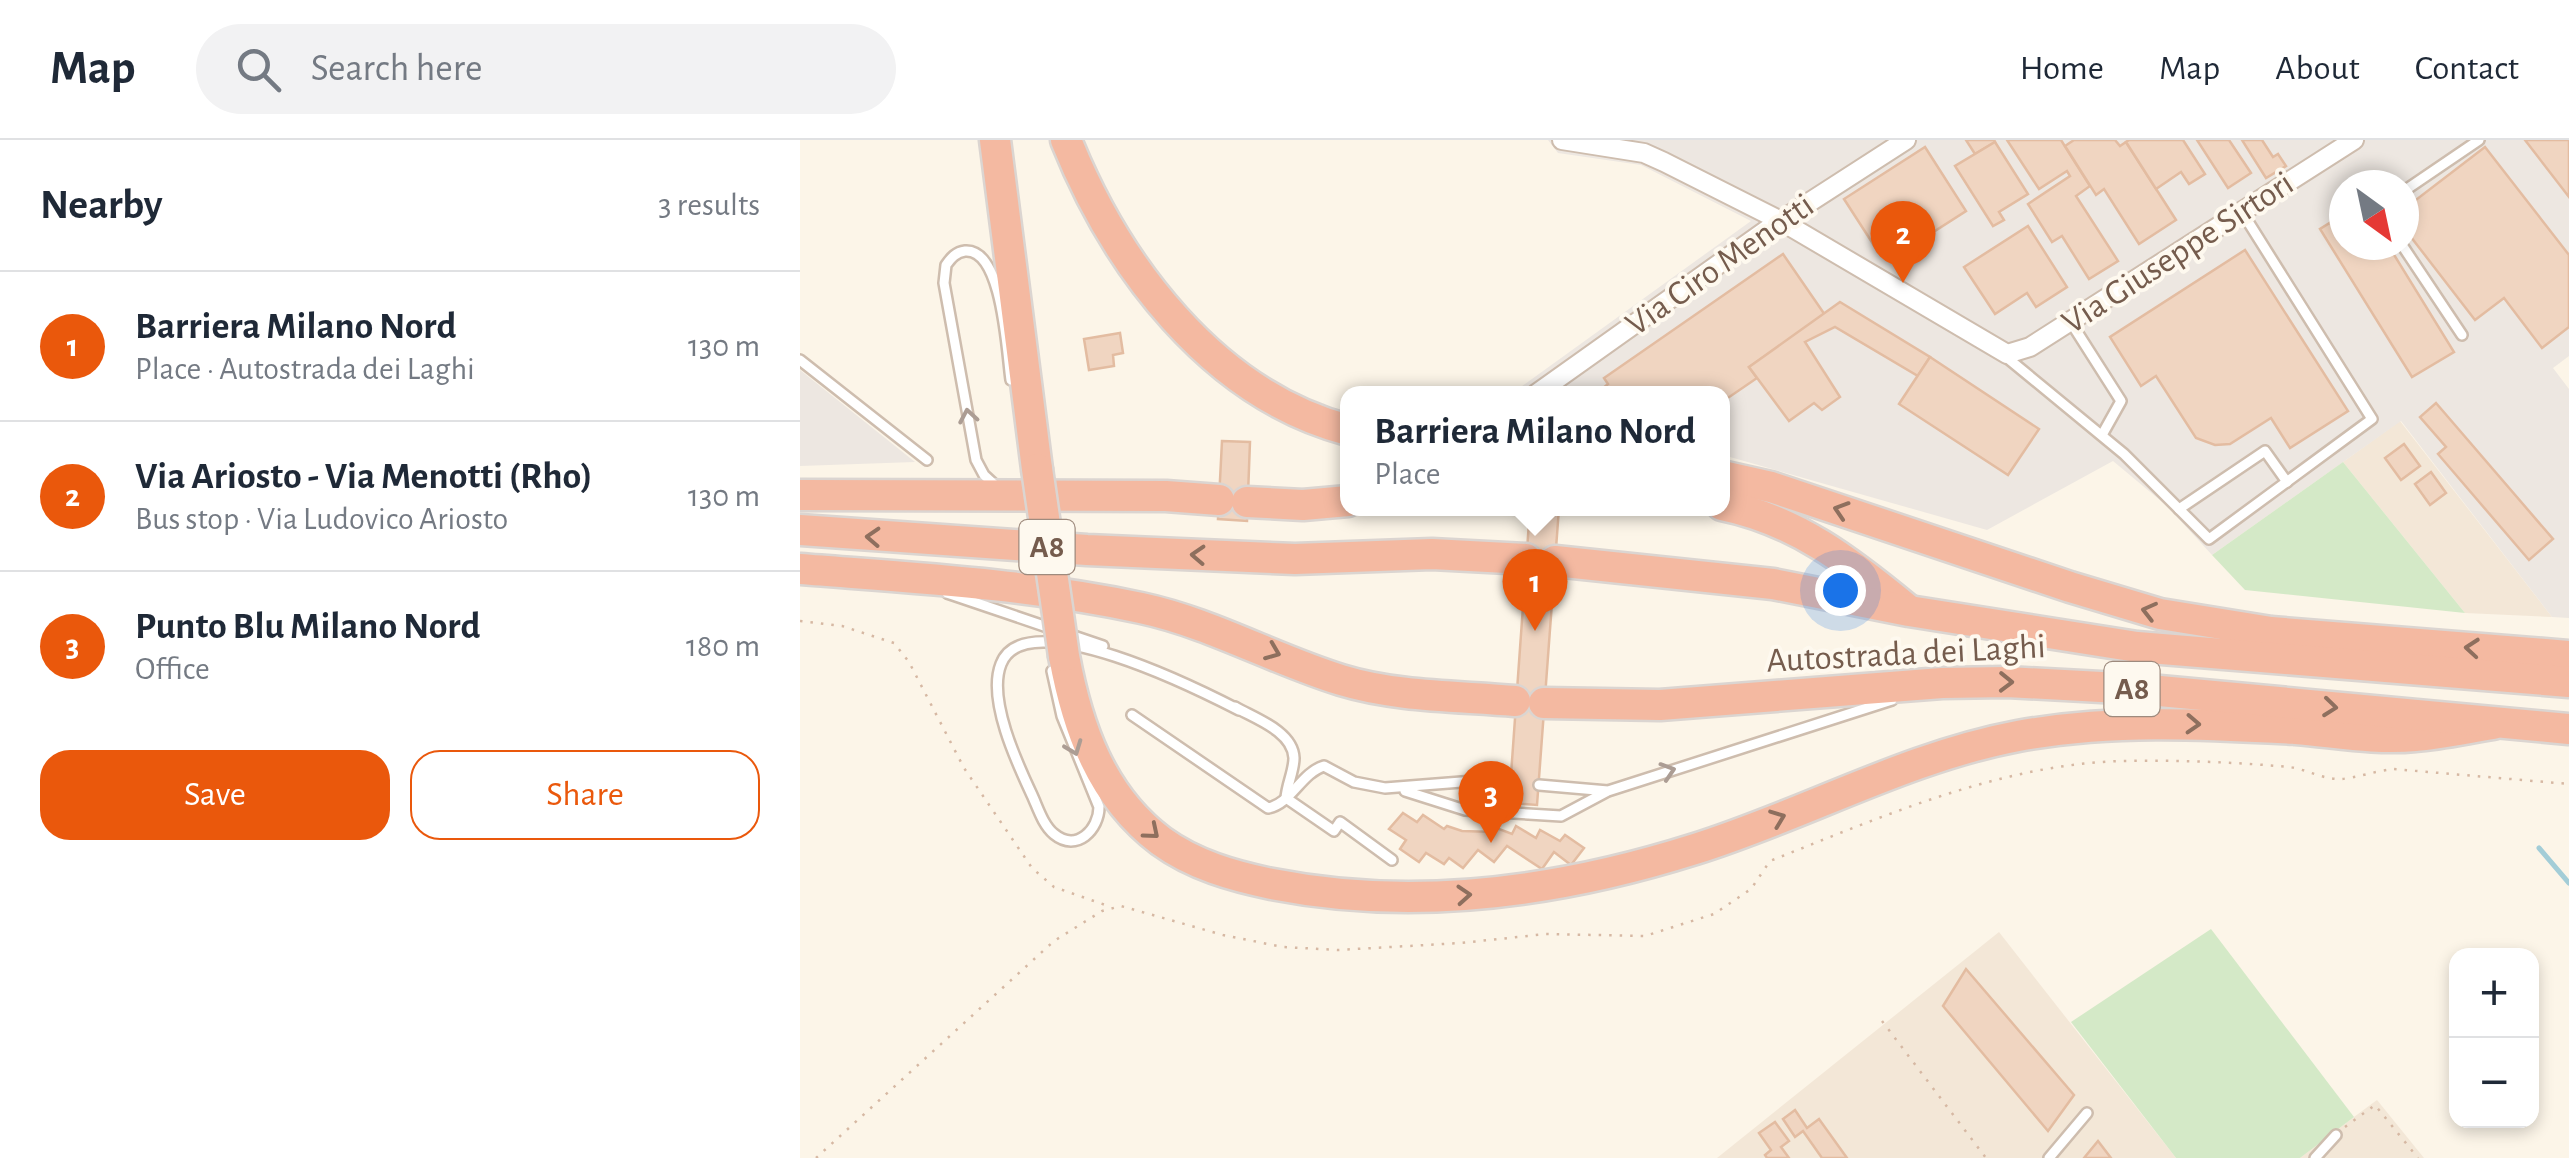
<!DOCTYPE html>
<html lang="en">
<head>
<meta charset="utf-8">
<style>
	body { margin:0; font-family:"Alegreya Sans",sans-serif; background:#f2f2f3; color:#1f2937 }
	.controls { position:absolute; right:30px; bottom:30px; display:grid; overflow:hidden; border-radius:20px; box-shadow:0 5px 15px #0003 }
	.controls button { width:90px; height:90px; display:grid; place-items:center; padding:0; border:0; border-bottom:2px solid #e0e1e3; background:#fff; color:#1f2937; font:50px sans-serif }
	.compass { position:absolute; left:1529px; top:30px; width:90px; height:90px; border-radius:50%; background:#fff; box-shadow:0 5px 15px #0003; rotate:147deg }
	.you { position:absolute; left:1040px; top:450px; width:35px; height:35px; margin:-25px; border:8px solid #fff; border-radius:50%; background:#1a73e8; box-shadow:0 0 0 15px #1a73e833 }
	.badge { display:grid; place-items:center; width:65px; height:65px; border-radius:50%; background:#ea580c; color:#fff; font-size:32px; font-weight:700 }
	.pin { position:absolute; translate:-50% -82px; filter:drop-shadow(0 2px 5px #0008) }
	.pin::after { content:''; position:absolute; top:52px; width:35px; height:30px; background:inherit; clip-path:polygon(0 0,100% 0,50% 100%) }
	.popup { position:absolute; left:540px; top:246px; width:390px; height:130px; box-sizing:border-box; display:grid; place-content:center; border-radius:20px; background:#fff; filter:drop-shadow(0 2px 8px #0005); font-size:32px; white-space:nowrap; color:#747a83 }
	.popup b { font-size:38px; color:#1f2937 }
	.popup::after { content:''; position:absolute; left:50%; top:100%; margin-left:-20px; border:20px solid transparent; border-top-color:#fff }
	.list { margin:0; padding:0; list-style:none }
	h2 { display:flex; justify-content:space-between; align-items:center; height:130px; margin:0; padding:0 40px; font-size:42px }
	h2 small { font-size:32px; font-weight:400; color:#747a83 }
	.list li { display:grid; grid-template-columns:65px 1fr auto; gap:30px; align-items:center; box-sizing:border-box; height:150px; padding:0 40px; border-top:2px solid #e0e1e3 }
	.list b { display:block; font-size:38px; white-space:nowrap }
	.list p { margin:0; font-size:32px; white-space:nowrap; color:#747a83 }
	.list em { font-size:32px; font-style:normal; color:#747a83 }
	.actions { display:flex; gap:20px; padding:30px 40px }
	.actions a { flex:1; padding:22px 0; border:2px solid #ea580c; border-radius:30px; text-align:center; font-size:35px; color:#ea580c }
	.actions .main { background:#ea580c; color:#fff }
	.icon { flex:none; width:55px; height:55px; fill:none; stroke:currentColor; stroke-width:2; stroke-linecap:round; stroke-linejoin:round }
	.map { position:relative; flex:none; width:1769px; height:1018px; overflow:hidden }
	header { display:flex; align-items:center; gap:60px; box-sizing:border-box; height:140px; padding:0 50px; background:#fff; border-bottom:2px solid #e0e1e3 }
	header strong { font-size:48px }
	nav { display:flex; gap:55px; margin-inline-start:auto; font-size:35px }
	.search { width:700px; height:90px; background:#f2f2f3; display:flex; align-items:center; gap:25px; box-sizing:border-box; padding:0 35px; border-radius:55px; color:#747a83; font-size:38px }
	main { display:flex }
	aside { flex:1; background:#fff }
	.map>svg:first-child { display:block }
	.residential { fill:#f3e7d7 }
	.industrial { fill:#ede7e1; fill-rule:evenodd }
	.green { fill:#d4e9c7 }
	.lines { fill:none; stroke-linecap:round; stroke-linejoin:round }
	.stream { stroke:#a3cdd7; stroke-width:5 }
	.building { fill:#f0d5c1; stroke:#e3bca1; stroke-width:2.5 }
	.service-casing { stroke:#cebdae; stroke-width:14 }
	.minor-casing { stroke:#cebdae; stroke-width:22 }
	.motorway-casing { stroke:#dbd5d1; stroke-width:35 }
	.path { stroke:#d6b8a3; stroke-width:2.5; stroke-dasharray:2.5 8; stroke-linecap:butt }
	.service { stroke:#fff; stroke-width:9 }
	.minor { stroke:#fff; stroke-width:18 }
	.motorway { stroke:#f4b9a1; stroke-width:30 }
	.motorway-bridge-casing { stroke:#dbd5d1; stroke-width:35; stroke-linecap:butt }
	.motorway-bridge { stroke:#f4b9a1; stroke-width:30 }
	.oneway { stroke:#ac9d94 }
	.oneway2 { stroke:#8e6f5e }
	.labels { text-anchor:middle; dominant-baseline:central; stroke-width:8; stroke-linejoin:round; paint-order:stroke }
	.shield { fill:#fef9ef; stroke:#9e8b7e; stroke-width:2.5 }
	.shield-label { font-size:32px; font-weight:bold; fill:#755c4d }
	.street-label { font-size:35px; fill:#755c4d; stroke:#fef9ef }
</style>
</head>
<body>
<header>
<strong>Map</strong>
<div class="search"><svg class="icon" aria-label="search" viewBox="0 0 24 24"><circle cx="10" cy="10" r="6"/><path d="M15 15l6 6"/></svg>Search here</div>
<nav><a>Home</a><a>Map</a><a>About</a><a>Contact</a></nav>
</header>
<main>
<aside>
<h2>Nearby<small>3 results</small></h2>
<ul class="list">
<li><span class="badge">1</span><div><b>Barriera Milano Nord</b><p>Place · Autostrada dei Laghi</p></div><em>130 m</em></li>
<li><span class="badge">2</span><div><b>Via Ariosto - Via Menotti (Rho)</b><p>Bus stop · Via Ludovico Ariosto</p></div><em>130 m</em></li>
<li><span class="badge">3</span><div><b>Punto Blu Milano Nord</b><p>Office</p></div><em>180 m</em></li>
</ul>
<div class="actions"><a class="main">Save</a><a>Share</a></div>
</aside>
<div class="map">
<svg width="1769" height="1018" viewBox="0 0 1769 1018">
	<rect width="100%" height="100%" fill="#fcf5e8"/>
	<g class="residential">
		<path d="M1600 281 1752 477 1665 473 1543 322Z"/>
		<path d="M1199 792 1376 1018H917Z"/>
		<path d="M1577 960 1624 1018H1500L1554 977Z"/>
	</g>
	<g class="industrial">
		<path d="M748 0H1769V216L1753 228 1769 249V478L1752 477 1601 281 1412 415 1367 366 1313 321 1187 390 923 315 922 254H711L951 81 841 25 758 13ZM1544 45H1604V105H1544Z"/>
		<path d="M0 229V230L115 322 0 326Z"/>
	</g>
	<g class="green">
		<path d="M1543 322 1665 473 1445 450 1412 415Z"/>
		<path d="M1411 789 1554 977 1500 1018H1376L1271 882Z"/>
	</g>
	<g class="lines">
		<path class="stream" d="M1739 708 1769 743"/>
	</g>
	<g class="building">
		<path d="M1166 0H1194L1195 2 1175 14Z"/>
		<path d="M1207 0H1261L1290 46 1276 56 1318 121 1289 139 1262 96 1252 102 1228 64 1270 36 1267 31 1239 49Z"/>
		<path d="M1274 0H1315L1320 6 1326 2 1376 80 1339 104 1304 49 1296 55 1265 6Z"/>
		<path d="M1329 0H1383L1405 34 1389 44 1381 32 1356 49 1326 2Z"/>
		<path d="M1397 0H1429L1451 33 1428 48Z"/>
		<path d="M1442 0H1462L1473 17 1478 14 1486 26 1466 38Z"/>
		<path d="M1725 0H1769V57Z"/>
		<path d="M1195 2 1228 54 1199 72 1204 80 1193 86 1155 26Z"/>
		<path d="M1125 7 1166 71 1124 98 1114 82 1075 107 1044 59Z"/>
		<path d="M1685 7 1769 115V187L1742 208 1704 158 1675 180 1604 88V69Z"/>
		<path d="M1544 74V105H1588L1654 212 1612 237 1520 89Z"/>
		<path d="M1228 86 1267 147 1236 167 1227 153 1195 174 1164 127Z"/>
		<path d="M1445 110 1548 271 1490 308 1471 278 1430 304 1415 305 1396 298 1356 236 1341 246 1310 197Z"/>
		<path d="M983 114 1025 175 949 227 957 238 922 262V254H848L846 251 796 254 808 244 804 238Z"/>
		<path d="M1040 162 1130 217 1118 236 1035 187 1005 202 1040 257 1022 270 1014 263 989 281 949 227Z"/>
		<path d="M320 193 323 213 313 215 314 226 289 230 284 199Z"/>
		<path d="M1130 217 1239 289 1208 335 1099 264Z"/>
		<path d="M1636 263 1753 399 1729 420 1638 314 1646 307 1620 277Z"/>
		<path d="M422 301 450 302 447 381 418 379Z"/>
		<path d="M1604 304 1620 326 1601 340 1585 318Z"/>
		<path d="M1631 332 1646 353 1630 365 1615 344Z"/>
		<path d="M730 368H759L737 665 709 663Z"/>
		<path d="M603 673 617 682 623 675 644 689 647 686 662 691 692 692 694 687 712 694 716 686 736 698 740 690 760 701 765 695 784 708 771 725 754 712 742 729 707 706 694 722 678 710 663 728 649 718 644 724 626 713 619 722 600 709 606 700 589 689Z"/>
		<path d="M1166 829 1274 955 1248 991 1143 866Z"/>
		<path d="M995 970 1007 988 1019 979 1047 1018H1022L1003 991 995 997 983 979Z"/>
		<path d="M975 982 989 1001 981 1007 989 1018H967L965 1015 971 1010 959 993Z"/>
		<path d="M1298 1001 1311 1018H1284Z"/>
	</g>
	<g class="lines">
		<defs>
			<g id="service">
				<path d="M1604 51 1679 0"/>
				<path d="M1602 105 1662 195"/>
				<path d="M1270 181 1321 261 1302 295"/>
				<path d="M1205 216 1324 314 1409 399 1572 279 1442 72"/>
				<path d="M0 220 127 320"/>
				<path d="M197 347 184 335 176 320 144 143 146 125C151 118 156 112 165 111 203 108 207 213 211 240"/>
				<path d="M1379 369 1465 311 1487 342"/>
				<path d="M147 453 303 506"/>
				<path d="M252 531 262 576 299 667C299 689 277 713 254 694 243 685 238 668 232 655 217 623 187 559 201 524 225 461 402 551 439 570"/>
				<path d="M435 567C454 578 493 591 494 618 494 631 487 644 486 658"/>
				<path d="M332 575 468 668C491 664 501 633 524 626L554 642 585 648 674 641 710 644"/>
				<path d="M739 645 808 651 1092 560"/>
				<path d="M605 651 665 670 761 676 806 652"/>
				<path d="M486 658 534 691 540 682 592 720"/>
				<path d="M1249 1018 1287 973"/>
				<path d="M1515 1018 1536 995"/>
			</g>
			<g id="minor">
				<path d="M762 0 844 13 864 22 981 81 1207 214 1230 207 1554 0"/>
				<path d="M736 254 968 89 1106 0"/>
			</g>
			<g id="motorway">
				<path d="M195 0 237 329"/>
				<path d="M266 0C316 125 412 254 548 290"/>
				<path d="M922 336 971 347 1270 447 1360 474 1471 492 1769 516"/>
				<path d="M0 355 366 356 419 360"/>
				<path d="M447 362 503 365 548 361"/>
				<path d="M922 365C996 380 1050 422 1107 469"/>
				<path d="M0 390 287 410 495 419 632 414 726 419"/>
				<path d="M755 421 973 444 1109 471 1337 507 1769 542"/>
				<path d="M0 429C114 438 229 444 341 468 411 483 473 519 541 540 596 557 658 556 715 561"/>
				<path d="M264 516C277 587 301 656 361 701 394 725 433 736 472 744 614 772 759 752 895 709 1004 675 1106 617 1218 596 1311 579 1402 584 1496 589 1534 592 1576 600 1615 596 1641 594 1667 588 1693 584"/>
				<path d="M744 563 860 565 1142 543 1207 542 1338 549 1769 589"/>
			</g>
		</defs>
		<use href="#service" class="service-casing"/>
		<use href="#minor" class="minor-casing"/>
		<use href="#motorway" class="motorway-casing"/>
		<g class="path">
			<path d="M0 481 42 486 94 503 109 522 164 628 232 728 254 747 311 767"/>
			<path d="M1082 881 1186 1018"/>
			<path d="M1545 987 1575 965 1618 1018"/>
			<path d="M16 1018 254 801 302 771 321 766 423 795 483 807 538 810 661 803 746 794 845 796 914 774 951 749 970 721 985 715C1093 672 1203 625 1321 621 1377 620 1434 622 1489 627 1506 629 1524 640 1541 639 1555 638 1576 631 1593 629L1769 644"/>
		</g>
		<use href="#service" class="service"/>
		<use href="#minor" class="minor"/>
		<use href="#motorway" class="motorway"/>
		<defs>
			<path id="motorway-bridge" d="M237 329 264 516"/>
		</defs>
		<use href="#motorway-bridge" class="motorway-bridge-casing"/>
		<use href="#motorway-bridge" class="motorway-bridge"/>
	</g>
	<defs><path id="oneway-chevron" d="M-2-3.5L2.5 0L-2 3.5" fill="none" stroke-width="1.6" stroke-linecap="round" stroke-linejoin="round" transform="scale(2.5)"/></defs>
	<g class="oneway">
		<use href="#oneway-chevron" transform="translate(168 276) rotate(-100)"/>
		<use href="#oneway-chevron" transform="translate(274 608) rotate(69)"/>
		<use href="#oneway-chevron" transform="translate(868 631) rotate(-18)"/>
	</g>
	<g class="oneway2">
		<use href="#oneway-chevron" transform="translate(1041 370) rotate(-162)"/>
		<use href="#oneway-chevron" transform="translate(73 397) rotate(-177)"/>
		<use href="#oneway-chevron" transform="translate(398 415) rotate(-177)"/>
		<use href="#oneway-chevron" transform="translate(1349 471) rotate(-166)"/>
		<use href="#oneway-chevron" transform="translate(1672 508) rotate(-175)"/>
		<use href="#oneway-chevron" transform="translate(473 512) rotate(22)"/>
		<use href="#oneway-chevron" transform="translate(1206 542) rotate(1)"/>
		<use href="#oneway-chevron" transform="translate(1530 567) rotate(6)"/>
		<use href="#oneway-chevron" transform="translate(1393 584) rotate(3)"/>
		<use href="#oneway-chevron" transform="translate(978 678) rotate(-21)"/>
		<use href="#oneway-chevron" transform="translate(352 692) rotate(40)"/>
		<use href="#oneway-chevron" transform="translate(664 755) rotate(-4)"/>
	</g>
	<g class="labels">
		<g class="shield">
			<rect x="219.5" y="380" width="55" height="54" rx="8"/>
			<rect x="1304.5" y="522" width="55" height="54" rx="8"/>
		</g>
		<g class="shield-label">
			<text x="247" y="407">A8</text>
			<text x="1332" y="549">A8</text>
		</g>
		<g class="street-label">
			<text transform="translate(1378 113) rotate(-33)">Via Giuseppe Sirtori</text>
			<text transform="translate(920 125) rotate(-35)">Via Ciro Menotti</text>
			<text transform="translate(1106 514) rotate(-3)">Autostrada dei Laghi</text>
		</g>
	</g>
</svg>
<div class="controls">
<button>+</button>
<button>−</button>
</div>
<svg class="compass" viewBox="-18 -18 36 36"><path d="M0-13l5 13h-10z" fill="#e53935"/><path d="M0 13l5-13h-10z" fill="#747a83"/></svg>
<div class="you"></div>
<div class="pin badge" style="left:735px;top:491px">1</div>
<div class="popup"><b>Barriera Milano Nord</b>Place</div>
<div class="pin badge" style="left:1103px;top:143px">2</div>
<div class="pin badge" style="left:691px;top:703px">3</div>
</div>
</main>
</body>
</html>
